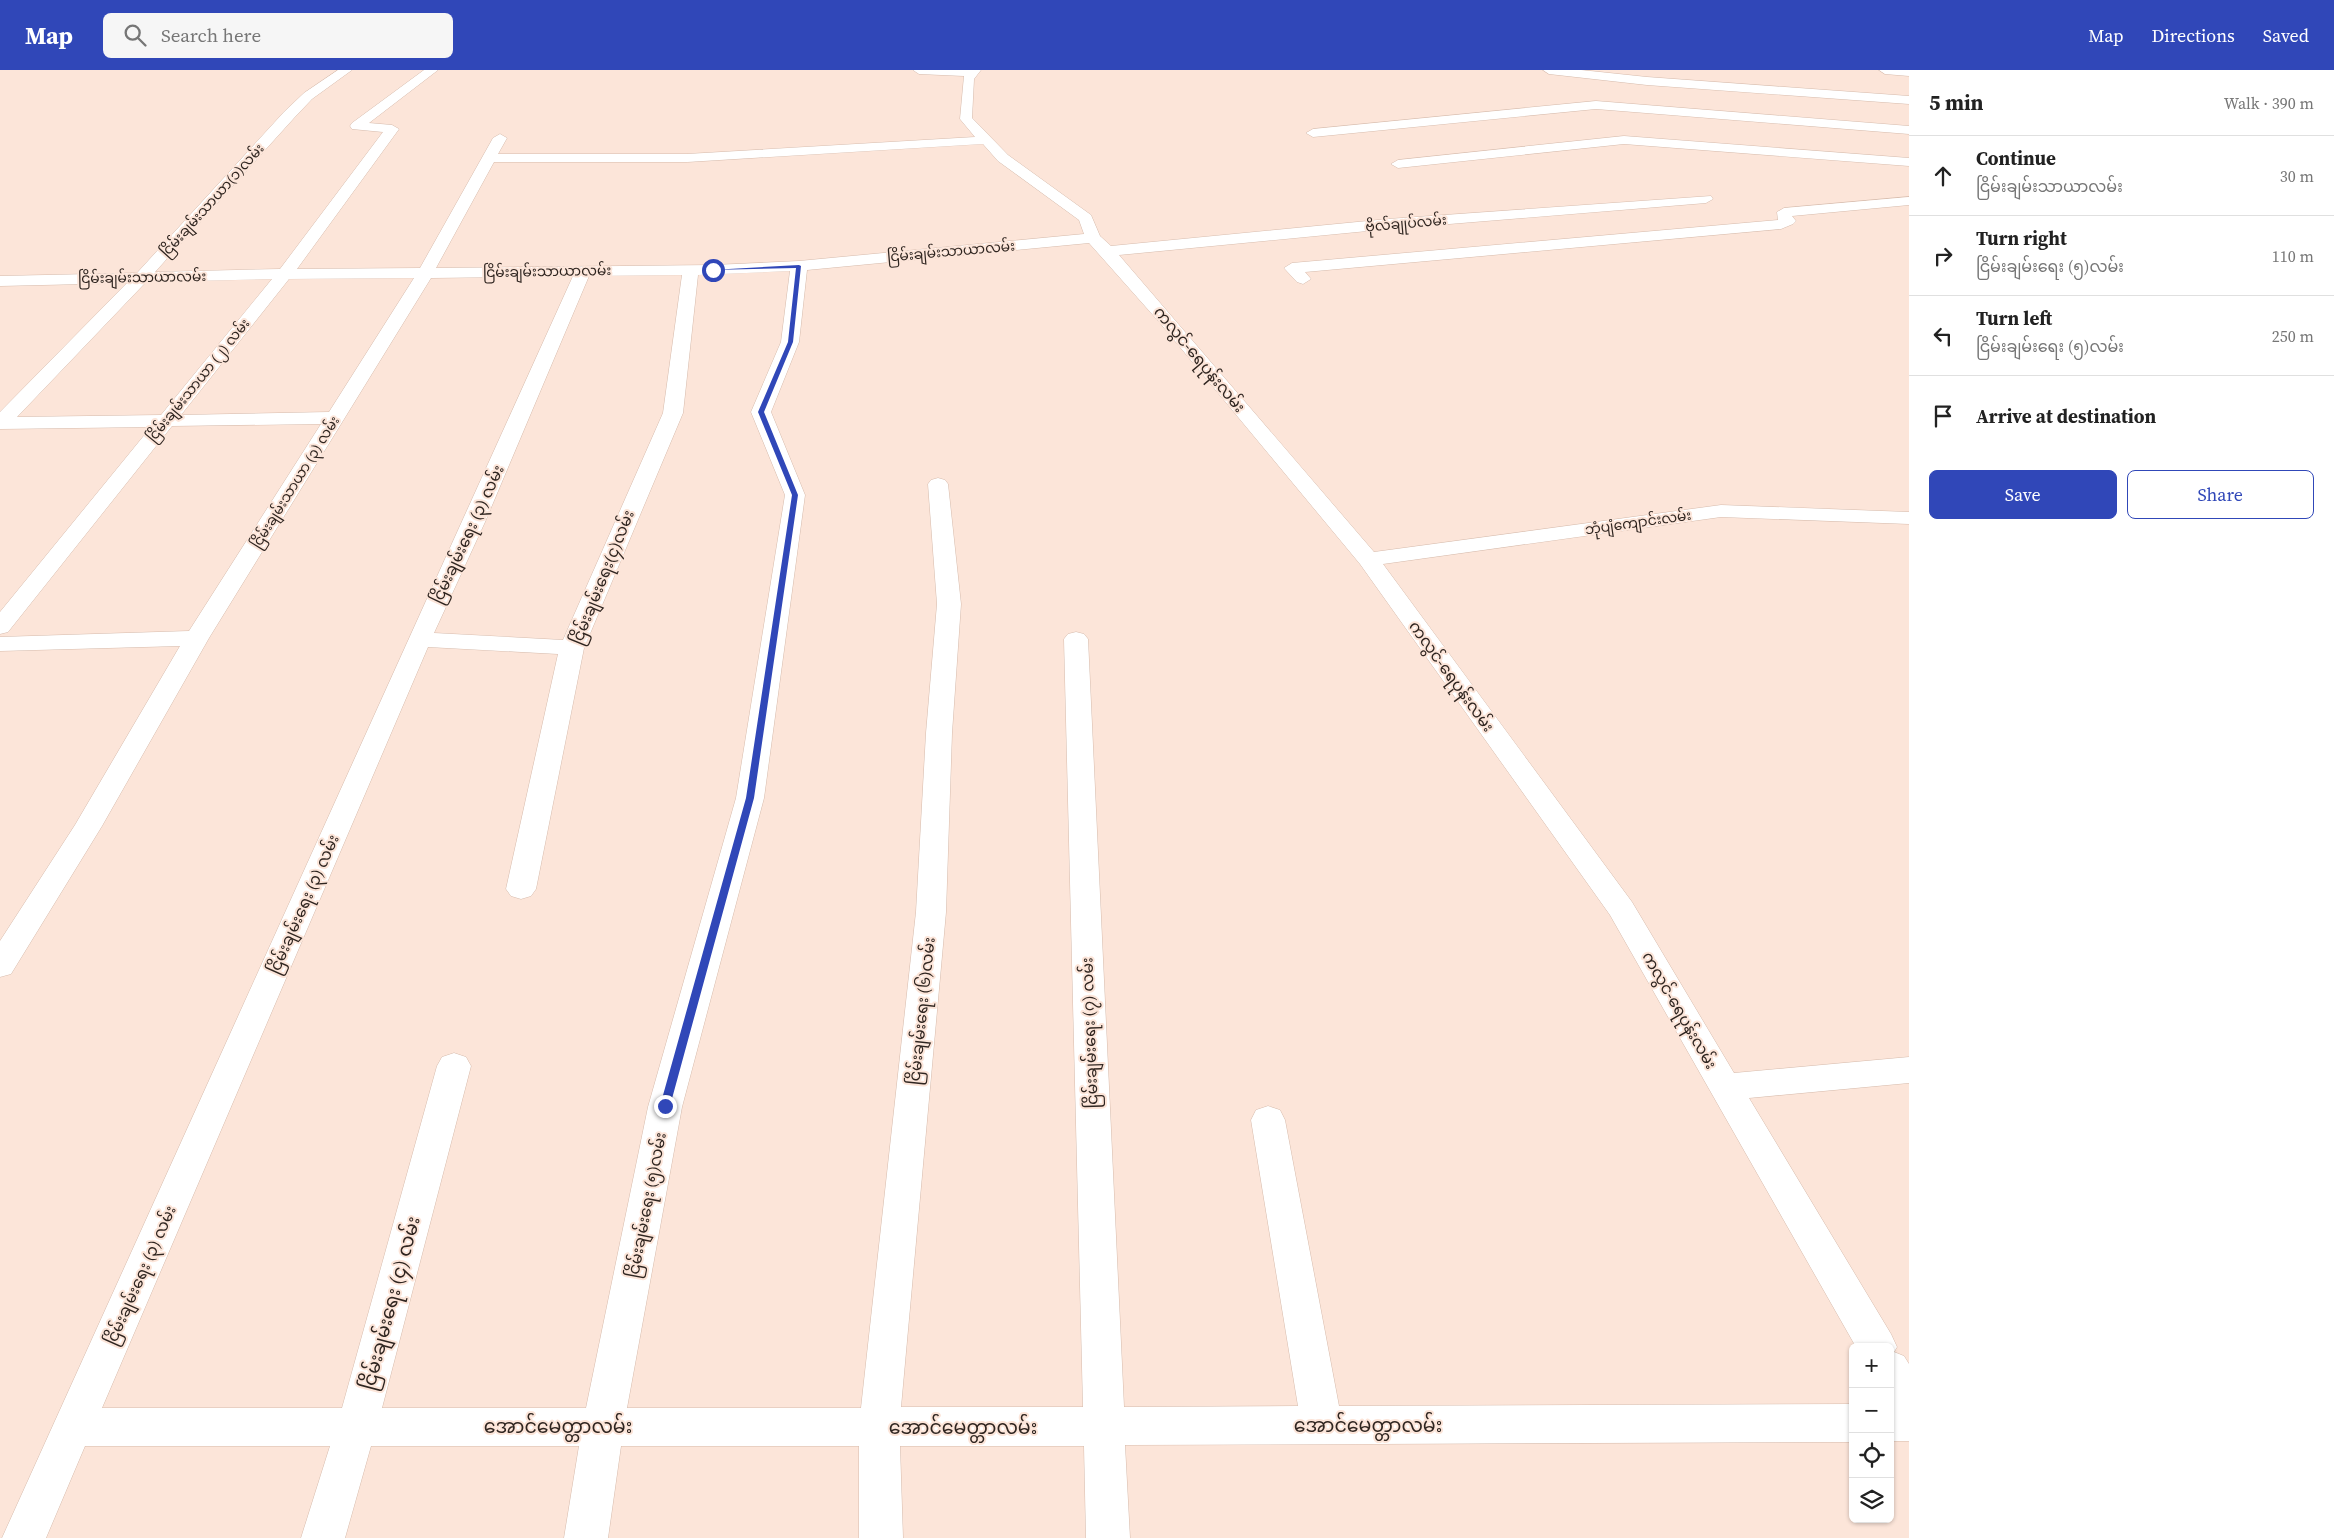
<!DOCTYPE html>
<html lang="en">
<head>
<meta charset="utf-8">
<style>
	body { margin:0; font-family:"Source Serif 4","Noto Sans Myanmar",serif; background:#f6f6f6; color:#222 }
	.controls { position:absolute; right:15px; bottom:15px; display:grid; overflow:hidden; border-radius:8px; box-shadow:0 1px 4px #0004 }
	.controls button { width:45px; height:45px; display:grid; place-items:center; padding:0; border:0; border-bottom:1px solid #e0e0e0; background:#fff; color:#222; font:25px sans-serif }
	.stop { position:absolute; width:15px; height:15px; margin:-11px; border:4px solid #3047b8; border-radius:50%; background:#fff }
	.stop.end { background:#3047b8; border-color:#fff; box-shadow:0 1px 5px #0008 }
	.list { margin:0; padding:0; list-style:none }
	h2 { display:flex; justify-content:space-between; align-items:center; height:65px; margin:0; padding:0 20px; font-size:21px }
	h2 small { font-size:16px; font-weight:400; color:#767676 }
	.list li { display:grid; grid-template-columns:32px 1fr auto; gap:15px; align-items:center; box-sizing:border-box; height:80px; padding:0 20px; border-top:1px solid #e0e0e0 }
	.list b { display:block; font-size:19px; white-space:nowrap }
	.list p { margin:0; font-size:16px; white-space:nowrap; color:#767676 }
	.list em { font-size:16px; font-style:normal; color:#767676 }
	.actions { display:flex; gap:10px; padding:15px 20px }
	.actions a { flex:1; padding:11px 0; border:1px solid #3047b8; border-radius:8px; text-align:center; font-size:18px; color:#3047b8 }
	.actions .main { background:#3047b8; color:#fff }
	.icon { flex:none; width:28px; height:28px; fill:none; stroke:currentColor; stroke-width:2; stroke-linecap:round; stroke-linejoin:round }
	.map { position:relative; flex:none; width:1909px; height:1468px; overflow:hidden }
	header { display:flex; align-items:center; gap:30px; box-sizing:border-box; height:70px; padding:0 25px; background:#3047b8; color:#fff }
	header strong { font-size:24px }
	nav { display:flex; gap:28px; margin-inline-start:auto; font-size:18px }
	.search { width:350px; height:45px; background:#f6f6f6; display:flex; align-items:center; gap:12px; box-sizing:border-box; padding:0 18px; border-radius:8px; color:#767676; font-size:19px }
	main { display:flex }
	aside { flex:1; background:#fff }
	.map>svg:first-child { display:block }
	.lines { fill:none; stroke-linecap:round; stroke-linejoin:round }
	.minor-casing { stroke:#d6bbac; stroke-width:1 }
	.minor { fill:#fff; fill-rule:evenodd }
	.route { fill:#3047b8 }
	.labels { text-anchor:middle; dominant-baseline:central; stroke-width:4; stroke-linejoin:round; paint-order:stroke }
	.far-street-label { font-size:14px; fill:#2f2520; stroke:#fce5d9 }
	.street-label { font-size:16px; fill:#2f2520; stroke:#fce5d9 }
	.near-street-label { font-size:19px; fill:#2f2520; stroke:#fce5d9 }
</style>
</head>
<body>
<header>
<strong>Map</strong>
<div class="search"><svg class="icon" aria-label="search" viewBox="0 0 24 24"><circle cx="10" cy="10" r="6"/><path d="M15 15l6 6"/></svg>Search here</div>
<nav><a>Map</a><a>Directions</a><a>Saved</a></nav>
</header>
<main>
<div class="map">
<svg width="1909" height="1468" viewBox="0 0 1909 1468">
	<rect width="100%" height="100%" fill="#fce5d9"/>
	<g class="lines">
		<defs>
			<g id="minor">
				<path d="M338 0H352L312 29 294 48 155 202 280 199 383 62 352 59 350 56 352 53 424 0H438L369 53 392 55 399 59 297 199 420 198 493 68 500 64 507 68 498 84H687L975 67 960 49 964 6 919 4 913 0H981L974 9 972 48 1008 85 1091 145 1100 166 1111 176 1388 149 1711 126 1713 129 1706 133 1388 159 1119 185 1374 482 1721 435 1909 442V454L1721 447 1383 494 1632 832 1734 1003 1909 987V1013L1749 1028 1891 1264 1897 1277 1894 1282 1904 1286 1909 1294V1371H1890V1277H1856L1610 845 1360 494 1160 253 1089 173 807 200 799 272 771 342 805 425 764 728 682 1037 627 1338H861L916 842 926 663 937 534 928 414 931 410 938 408 945 410 948 414 961 534 952 663 946 842 901 1337H1083L1064 569 1068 564 1076 562 1084 564 1088 569 1124 1337 1298 1336 1251 1050 1256 1040 1268 1036 1280 1040 1285 1050 1339 1336 1853 1334V1372L1125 1375 1130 1468H1086L1084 1376H900L903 1468H859V1376H621L608 1468H564L579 1376H371L345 1468H301L330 1376H85L46 1468H2L573 206 431 208 209 568 102 756 11 904 0 907V871L75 755 180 576 0 581V567L189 561 321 354 172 356 8 562 0 564V542L151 357 0 359V342L127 213 0 216V206L137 203 284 42 304 23ZM983 74 998 91 1079 150 1084 164 799 191 713 195 436 198 494 92H687ZM790 201 781 272 751 342 785 425 736 728 648 1037 586 1338H382L471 996 466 987 454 983 442 987 437 996 342 1338H102L428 577 558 584 506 819 511 826 521 829 531 826 536 819 584 578 683 343 698 205ZM682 205 663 343 563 570 434 563 485 452 589 206ZM414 208 329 342 181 345 289 209ZM272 209 161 345 17 347 146 212Z"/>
				<path d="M1543 0H1581L1647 7 1909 26V34L1647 15 1549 4Z"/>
				<path d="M1879 0H1909V6L1885 4Z"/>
				<path d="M1596 31 1909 56V64L1596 39 1313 67 1306 63 1313 59Z"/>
				<path d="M1624 66 1909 88V96L1624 74 1398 98 1391 94 1398 90Z"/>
				<path d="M1909 127V135L1792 146 1796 151 1793 154 1781 159 1305 202 1311 209 1303 214 1297 212 1284 198 1292 193 1778 150 1777 142 1784 138Z"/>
			</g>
		</defs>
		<use href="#minor" class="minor-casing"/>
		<use href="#minor" class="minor"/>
	</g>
	<path class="route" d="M799 195 801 196 793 272 764 342 798 425 754 728 670 1036 665 1040 660 1036 746 728 792 425 758 342 788 272 796 198 711 200Z"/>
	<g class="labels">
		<g class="far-street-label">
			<text transform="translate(212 130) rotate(-48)">ငြိမ်းချမ်းသာယာ(၁)လမ်း</text>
			<text transform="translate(1406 153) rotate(-5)">ဗိုလ်ချုပ်လမ်း</text>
			<text transform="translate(951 181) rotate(-5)">ငြိမ်းချမ်းသာယာလမ်း</text>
			<text transform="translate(547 201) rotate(-1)">ငြိမ်းချမ်းသာယာလမ်း</text>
			<text transform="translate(142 207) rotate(-1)">ငြိမ်းချမ်းသာယာလမ်း</text>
			<text transform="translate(198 310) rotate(-51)">ငြိမ်းချမ်းသာယာ (၂) လမ်း</text>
			<text transform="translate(295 412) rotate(-58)">ငြိမ်းချမ်းသာယာ (၃) လမ်း</text>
			<text transform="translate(1638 452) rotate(-8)">ဘုံပျံကျောင်းလမ်း</text>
		</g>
		<g class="street-label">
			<text transform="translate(1200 289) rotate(50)">ကလွင်-ရေပုန်းလမ်း</text>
			<text transform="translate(467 464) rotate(-65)">ငြိမ်းချမ်းရေး (၃) လမ်း</text>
			<text transform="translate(602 507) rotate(-68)">ငြိမ်းချမ်းရေး(၄)လမ်း</text>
			<text transform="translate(1452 606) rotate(54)">ကလွင်-ရေပုန်းလမ်း</text>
			<text transform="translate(303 834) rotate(-66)">ငြိမ်းချမ်းရေး (၃) လမ်း</text>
			<text transform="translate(1680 940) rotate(60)">ကလွင်-ရေပုန်းလမ်း</text>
			<text transform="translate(921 941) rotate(-84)">ငြိမ်းချမ်းရေး (၆)လမ်း</text>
			<text transform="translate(1089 963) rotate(-92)">ငြိမ်းချမ်းရေး (၇) လမ်း</text>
			<text transform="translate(646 1135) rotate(-79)">ငြိမ်းချမ်းရေး (၅)လမ်း</text>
			<text transform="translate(140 1205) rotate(-66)">ငြိမ်းချမ်းရေး (၃) လမ်း</text>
		</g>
		<g class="near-street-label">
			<text transform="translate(390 1233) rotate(-75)">ငြိမ်းချမ်းရေး (၄) လမ်း</text>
			<text x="1368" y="1355">အောင်မေတ္တာလမ်း</text>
			<text x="558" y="1356">အောင်မေတ္တာလမ်း</text>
			<text x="963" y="1357">အောင်မေတ္တာလမ်း</text>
		</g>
	</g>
</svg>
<div class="controls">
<button>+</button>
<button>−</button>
<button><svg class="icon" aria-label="locate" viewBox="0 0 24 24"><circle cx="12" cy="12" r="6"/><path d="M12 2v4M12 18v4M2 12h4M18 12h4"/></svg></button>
<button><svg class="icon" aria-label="layers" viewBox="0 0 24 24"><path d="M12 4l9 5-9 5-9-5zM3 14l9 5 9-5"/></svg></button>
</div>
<div class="stop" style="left:713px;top:200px"></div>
<div class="stop end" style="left:665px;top:1036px"></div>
</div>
<aside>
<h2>5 min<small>Walk · 390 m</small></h2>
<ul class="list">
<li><svg class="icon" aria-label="ahead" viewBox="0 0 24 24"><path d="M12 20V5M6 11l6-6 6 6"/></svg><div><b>Continue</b><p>ငြိမ်းချမ်းသာယာလမ်း</p></div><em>30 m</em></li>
<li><svg class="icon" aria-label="right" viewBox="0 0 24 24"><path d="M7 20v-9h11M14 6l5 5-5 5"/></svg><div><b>Turn right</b><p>ငြိမ်းချမ်းရေး (၅)လမ်း</p></div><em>110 m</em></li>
<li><svg class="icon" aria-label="left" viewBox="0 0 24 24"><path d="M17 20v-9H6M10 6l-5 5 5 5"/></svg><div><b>Turn left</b><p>ငြိမ်းချမ်းရေး (၅)လမ်း</p></div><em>250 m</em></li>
<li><svg class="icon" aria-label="arrive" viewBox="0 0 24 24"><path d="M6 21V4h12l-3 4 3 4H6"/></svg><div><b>Arrive at destination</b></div></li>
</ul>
<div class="actions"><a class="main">Save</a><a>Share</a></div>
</aside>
</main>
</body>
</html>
